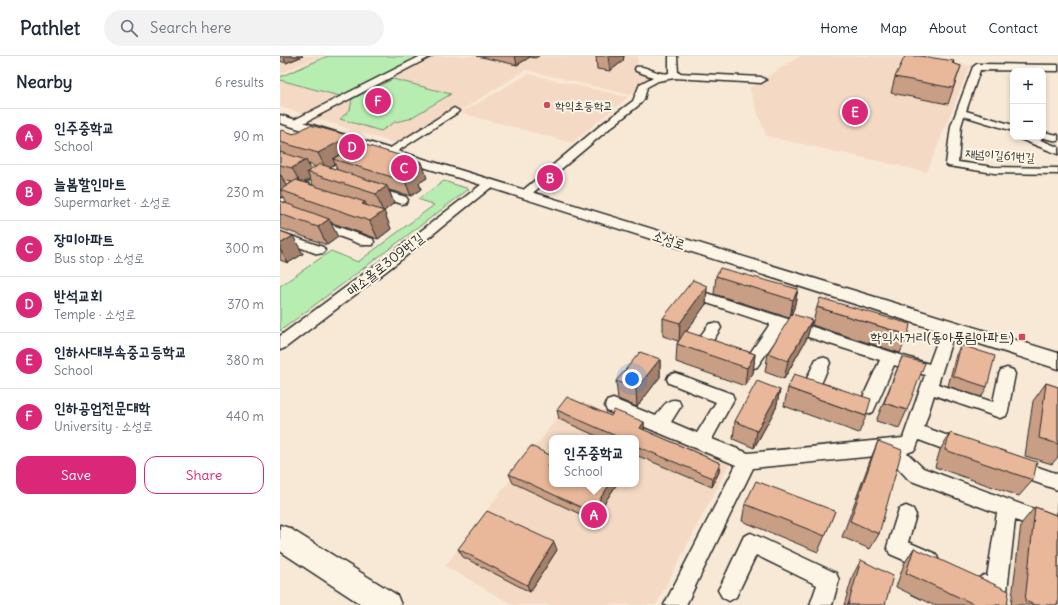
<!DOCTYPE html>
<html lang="en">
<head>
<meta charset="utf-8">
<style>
	body { margin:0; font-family:Delius,"Poor Story",sans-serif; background:#f2f2f3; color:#1f2937 }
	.controls { position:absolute; right:12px; top:12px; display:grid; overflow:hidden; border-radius:8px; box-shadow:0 2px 6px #0003 }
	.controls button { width:36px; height:36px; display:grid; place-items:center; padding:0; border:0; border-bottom:1px solid #e0e1e3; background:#fff; color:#1f2937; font:20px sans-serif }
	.you { position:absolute; left:352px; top:323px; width:14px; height:14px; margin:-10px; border:3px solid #fff; border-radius:50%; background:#1a73e8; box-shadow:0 0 0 6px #1a73e833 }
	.badge { display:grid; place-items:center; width:26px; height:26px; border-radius:50%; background:#db2777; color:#fff; font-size:13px; font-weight:700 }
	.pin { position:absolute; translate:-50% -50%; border:2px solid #fff; box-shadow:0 1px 4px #0006 }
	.popup { position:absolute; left:269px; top:379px; width:90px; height:52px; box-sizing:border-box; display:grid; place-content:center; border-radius:8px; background:#fff; filter:drop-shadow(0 1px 3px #0005); font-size:13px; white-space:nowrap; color:#747a83 }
	.popup b { font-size:15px; color:#1f2937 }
	.popup::after { content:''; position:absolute; left:50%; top:100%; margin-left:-8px; border:8px solid transparent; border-top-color:#fff }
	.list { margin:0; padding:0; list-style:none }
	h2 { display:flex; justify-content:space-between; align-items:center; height:52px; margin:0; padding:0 16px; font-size:17px }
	h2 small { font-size:13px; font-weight:400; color:#747a83 }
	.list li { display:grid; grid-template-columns:26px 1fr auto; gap:12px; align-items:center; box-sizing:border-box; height:56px; padding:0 16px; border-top:1px solid #e0e1e3 }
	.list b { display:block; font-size:15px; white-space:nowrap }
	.list p { margin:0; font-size:13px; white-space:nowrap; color:#747a83 }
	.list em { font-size:13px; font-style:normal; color:#747a83 }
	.actions { display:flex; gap:8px; padding:12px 16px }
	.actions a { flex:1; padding:9px 0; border:1px solid #db2777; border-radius:12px; text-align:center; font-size:14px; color:#db2777 }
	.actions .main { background:#db2777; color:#fff }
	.icon { flex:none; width:22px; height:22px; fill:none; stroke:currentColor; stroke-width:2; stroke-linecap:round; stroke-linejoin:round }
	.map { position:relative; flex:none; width:778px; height:549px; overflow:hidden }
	header { display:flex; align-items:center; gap:24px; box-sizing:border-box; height:56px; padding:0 20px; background:#fff; border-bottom:1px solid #e0e1e3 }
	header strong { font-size:19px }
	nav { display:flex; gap:22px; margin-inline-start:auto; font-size:14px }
	.search { width:280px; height:36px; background:#f2f2f3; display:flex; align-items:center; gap:10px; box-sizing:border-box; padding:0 14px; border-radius:22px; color:#747a83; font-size:15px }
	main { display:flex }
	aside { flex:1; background:#fff }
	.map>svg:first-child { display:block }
	.built { fill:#f4dac4; fill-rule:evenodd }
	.green { fill:#b7edb0; stroke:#718c6e }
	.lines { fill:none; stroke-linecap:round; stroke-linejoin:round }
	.minor-casing { stroke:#2b2b2b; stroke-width:3 }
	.major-casing { stroke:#2b2b2b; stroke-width:3 }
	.minor { fill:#fcf5e5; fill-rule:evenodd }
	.major { fill:#fcf5e5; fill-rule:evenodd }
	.wall { fill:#c89e84; stroke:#2b2b2b; fill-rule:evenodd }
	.shaded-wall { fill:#a3816c; stroke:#2b2b2b }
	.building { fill:#e9b89a; stroke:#2b2b2b }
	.poi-dot { fill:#d1495b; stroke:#fcf5e5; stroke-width:1.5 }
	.labels { text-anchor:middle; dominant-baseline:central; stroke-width:4; stroke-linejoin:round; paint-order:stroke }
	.far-poi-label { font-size:12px; fill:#2b2b2b; stroke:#fcf5e5; text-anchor:start }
	.far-street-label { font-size:12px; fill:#2b2b2b; stroke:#fcf5e5 }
	.street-label { font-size:14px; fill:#2b2b2b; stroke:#fcf5e5 }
	.poi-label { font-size:14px; fill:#2b2b2b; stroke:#fcf5e5; text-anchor:end }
</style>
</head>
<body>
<header>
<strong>Pathlet</strong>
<div class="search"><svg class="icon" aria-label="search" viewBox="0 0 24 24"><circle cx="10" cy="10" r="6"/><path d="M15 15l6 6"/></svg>Search here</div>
<nav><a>Home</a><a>Map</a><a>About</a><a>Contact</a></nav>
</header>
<main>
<aside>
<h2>Nearby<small>6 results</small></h2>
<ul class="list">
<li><span class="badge">A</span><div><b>인주중학교</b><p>School</p></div><em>90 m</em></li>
<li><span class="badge">B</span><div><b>늘봄할인마트</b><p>Supermarket · 소성로</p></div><em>230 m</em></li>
<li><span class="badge">C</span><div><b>장미아파트</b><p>Bus stop · 소성로</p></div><em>300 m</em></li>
<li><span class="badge">D</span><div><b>반석교회</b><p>Temple · 소성로</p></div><em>370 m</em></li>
<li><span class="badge">E</span><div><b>인하사대부속중고등학교</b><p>School</p></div><em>380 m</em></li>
<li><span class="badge">F</span><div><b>인하공업전문대학</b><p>University · 소성로</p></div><em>440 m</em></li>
</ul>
<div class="actions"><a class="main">Save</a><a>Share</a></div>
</aside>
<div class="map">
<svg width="778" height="549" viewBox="0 0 778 549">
	<rect width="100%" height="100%" fill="#f8e9d6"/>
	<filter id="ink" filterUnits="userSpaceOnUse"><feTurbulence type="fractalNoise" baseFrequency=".025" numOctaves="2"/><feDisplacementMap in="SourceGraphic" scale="8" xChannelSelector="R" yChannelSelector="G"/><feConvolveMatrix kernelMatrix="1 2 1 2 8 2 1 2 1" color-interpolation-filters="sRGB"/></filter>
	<g filter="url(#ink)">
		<g class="built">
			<path d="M0 0H39L0 18Z"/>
			<path d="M42 0H358L356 14 376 21 350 39 246 14 124 90 0 51V20Z"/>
			<path d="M520 0H612L642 4 647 2 690 10 647 116 486 80 469 32Z"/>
			<path d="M248 18 348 41 292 87 181 57Z"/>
			<path d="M292 342 450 407 376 549H233L165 510ZM272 382H356V428H272Z"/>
		</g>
		<g class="green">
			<path d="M48 0H142L63 41 0 24V21Z"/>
			<path d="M113 23 171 38 129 63 115 66 101 75 60 63 70 54 72 43Z"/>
			<path d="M164 125 189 133 0 275V230L51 195 78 206 154 149 138 143Z"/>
		</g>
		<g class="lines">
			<defs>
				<g id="minor">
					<path d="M141 0H152L20 69H12L11 67 12 65Z"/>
					<path d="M389 0H397L398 17 481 21 486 24 481 27 394 22 378 25 367 31 364 43 359 49 330 72 249 140H241L239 138 241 136 322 68 353 45 360 28 373 21 356 15 355 13 356 11C367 9 378 20 389 17Z"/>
					<path d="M697 8 778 9V15L700 14 686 55 733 69V75L684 60 681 70 678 106 714 111 778 112V118L714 117 668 110 666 108 671 70 693 11Z"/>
					<path d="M174 52 179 55 177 57 113 98 109 99 104 96Z"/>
					<path d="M763 76 778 79V85L759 81H763Z"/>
					<path d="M739 81H753L778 91V98L740 83Z"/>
					<path d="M50 114 56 117 54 119 4 151 0 152V143Z"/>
					<path d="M210 124 214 125 216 127 214 129 122 203 5 292 0 294V280L112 197 206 125Z"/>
					<path d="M92 131 126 141 128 144 126 147 122 148 88 136 86 134 88 132Z"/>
					<path d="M35 163 93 183 94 186 93 189H83L31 170 29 167 31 164Z"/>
					<path d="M0 176 43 191 45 194 43 197 38 198 0 184Z"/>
					<path d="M423 236 649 308 664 267 669 266 674 267 676 271 658 328 713 346 719 318 721 314 727 312 733 314 735 318 728 355 726 360 720 362 654 339 644 371 690 388 693 393 690 398 684 401 639 384 635 394 627 397 643 412 778 462V480L735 464 727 535 724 543 716 546 697 537 693 530 697 523 704 519 707 521 717 457 629 424 606 399 473 412 406 549H384L456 409 327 355 325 350 327 345 333 343 376 360C383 351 387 341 399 345L401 350 391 366 417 377 436 346 389 327 387 323 389 319 395 317 401 319 452 338 454 343 432 383 468 397 623 382 645 319 614 309 593 356 587 358 571 353 569 348 571 343 577 341 582 343 600 304 503 273 477 311 471 313 453 307 451 303 453 299 459 297 468 300 490 268 418 244 416 241 418 238Z"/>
					<path d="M434 267 439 268 441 272 432 286 439 289 442 293 439 297 434 299 417 293 414 289 429 268Z"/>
					<path d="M542 301 548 303 550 307 541 328 549 330 551 335 549 340 543 341 525 336 523 331 536 303Z"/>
					<path d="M735 403 778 418V434L729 417 726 411 729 405Z"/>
					<path d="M626 450 633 453 636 459 628 486 656 498 659 505 656 512 649 515 610 498 607 491 619 453Z"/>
					<path d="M471 477 556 517 559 524 552 549H530L537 529 476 499 456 541 449 545 442 541 438 534 442 527 464 480Z"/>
				</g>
				<g id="major">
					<path d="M0 59 778 297V313L205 130 0 67Z"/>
					<path d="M0 469 9 472 117 539 121 549H82L0 495Z"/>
				</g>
			</defs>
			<use href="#minor" class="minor-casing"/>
			<use href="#major" class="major-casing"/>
			<use href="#minor" class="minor"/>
			<use href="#major" class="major"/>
		</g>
		<g class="wall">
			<path d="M0 0H23L6 7 0 5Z"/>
			<path d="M197 0H259L255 2 250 1 237 9Z"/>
			<path d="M316 0H344L343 5 330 15 317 13Z"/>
			<path d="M674 5 673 8 681 10 668 48 611 37 615 21Z"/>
			<path d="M0 75 14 78 72 92 147 122 139 127 141 133 131 140 109 134 114 147 104 155 111 173 98 183 50 166 58 181 47 189 0 172V145L7 148 3 140 0 142ZM29 108 36 111 31 114ZM55 108 57 114 50 111ZM30 123 33 129 24 126ZM3 124 12 126 6 130Z"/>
			<path d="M0 175 13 180 23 198 8 207 0 204Z"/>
			<path d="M436 220 518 233 514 252 510 262 434 238Z"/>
			<path d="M427 230 426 248 406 276 475 298 473 317 465 330 396 306 397 288 398 285 383 280V262Z"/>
			<path d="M537 251 628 279 620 297 532 269Z"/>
			<path d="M532 264 527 282 504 323 485 316 488 297Z"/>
			<path d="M681 289 707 331 701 341 668 330 676 299Z"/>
			<path d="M622 301 627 354 619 372 596 365Z"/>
			<path d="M380 303V321L357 351 338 343 336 325Z"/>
			<path d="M766 327 778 331V401L772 408 745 400 753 345Z"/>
			<path d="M508 332 586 360 579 377 504 350Z"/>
			<path d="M500 334 496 352 474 392 453 383 455 365Z"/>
			<path d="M277 354 331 360 364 366V374L440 407 439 416 432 431 356 399V382H321L279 363Z"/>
			<path d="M670 377 753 424 739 440 655 411 660 394Z"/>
			<path d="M598 385 599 478 590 493 562 481 591 402Z"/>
			<path d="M229 418 272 428H337L313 464 233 427Z"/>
			<path d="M778 439V549H731L741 468 755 451 776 459Z"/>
			<path d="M465 448 555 455 538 496 462 465Z"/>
			<path d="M634 492 727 549H653L616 531 624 508Z"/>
			<path d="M178 493 277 494 250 536 183 501Z"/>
			<path d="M581 504 605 549H564L573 519Z"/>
		</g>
		<g class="shaded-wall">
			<path d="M3 0H23L6 7Z"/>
			<path d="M235 0H250V1L237 9Z"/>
			<path d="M328 0H344L343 5 330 15Z"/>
			<path d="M67 79 73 96 53 103 55 108 46 113 38 97Z"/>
			<path d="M26 104 33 118 27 116 30 123 21 128 12 112Z"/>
			<path d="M142 106 147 122 139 127 141 133 131 140 125 125 129 115Z"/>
			<path d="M0 119H1L9 135 0 134Z"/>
			<path d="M107 130 114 147 103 156 96 138Z"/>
			<path d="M0 135 3 140 0 142Z"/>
			<path d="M85 146 92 163 104 155 111 173 98 183 82 148Z"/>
			<path d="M49 163 58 181 47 189 38 171Z"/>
			<path d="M13 180 23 198 8 207 0 193V188Z"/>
			<path d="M427 230 426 248 399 286 400 267Z"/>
			<path d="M518 233 514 252 510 262 513 244Z"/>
			<path d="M532 264 527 282 504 323 508 305Z"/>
			<path d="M475 298 473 317 465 330 467 312Z"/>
			<path d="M380 303V321L357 351 356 333Z"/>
			<path d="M500 334 496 352 474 392 477 375Z"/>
			<path d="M364 366V375L360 372Z"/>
			<path d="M272 404V417L267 411Z"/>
			<path d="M440 407 439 416 432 431 433 422Z"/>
			<path d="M330 428H337L313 464 311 456Z"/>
			<path d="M274 486 277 494 250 536 247 529Z"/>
		</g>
		<g class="building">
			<path d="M625 0H640L674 5 672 7 681 10 673 32 615 21Z"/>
			<path d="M30 69 67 79 63 81 66 82 38 97 0 86V75L2 74 14 78Z"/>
			<path d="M79 87 142 106 129 115 136 117 125 125 53 103Z"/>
			<path d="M0 96 26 104 12 112 0 109Z"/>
			<path d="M40 108 107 130 96 138 27 116Z"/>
			<path d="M16 124 85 146 82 148 104 155 90 165 0 134Z"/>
			<path d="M0 145 49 163 38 171 0 158Z"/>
			<path d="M0 175 13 180 0 188Z"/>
			<path d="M440 212 518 233 513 244 436 220Z"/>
			<path d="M413 224 427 230 400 267 383 262Z"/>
			<path d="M540 242 630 268 628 279 537 251Z"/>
			<path d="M512 258 532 264 508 305 488 297Z"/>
			<path d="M405 275 475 298 467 312 397 288Z"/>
			<path d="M681 289 715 300 707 331 673 320Z"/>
			<path d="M360 296 380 303 356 333 336 325Z"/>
			<path d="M622 301 645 307 627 354 604 347Z"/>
			<path d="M514 318 591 343 586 360 508 332Z"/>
			<path d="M477 325 500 334 477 375 455 365Z"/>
			<path d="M766 327 778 331V388L759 382Z"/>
			<path d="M287 341 331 360 334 354 364 366 360 372 440 407 433 422 356 390V382H337L338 381 277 354Z"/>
			<path d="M670 377 757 406 753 424 665 394Z"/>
			<path d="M598 385 622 394 599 478 570 465Z"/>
			<path d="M251 390 272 400V404L267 411 272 413V428H330L311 456 229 418Z"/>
			<path d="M476 425 555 455 545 480 465 448Z"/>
			<path d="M755 451 778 460V549H755L745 545Z"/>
			<path d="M207 455 274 486 247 529 178 493Z"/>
			<path d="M634 492 729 535 727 549H696L626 517Z"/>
			<path d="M581 504 613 520 605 549H568Z"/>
		</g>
	</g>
	<g class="poi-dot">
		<circle cx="267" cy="49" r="4"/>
		<rect x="738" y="277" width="8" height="8" rx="2"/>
	</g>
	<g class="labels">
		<g class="far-poi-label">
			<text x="275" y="49">학익초등학교</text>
		</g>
		<g class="far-street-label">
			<text transform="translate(720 99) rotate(4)">재넘이길61번길</text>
		</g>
		<g class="street-label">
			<text transform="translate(389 184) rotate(18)">소성로</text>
			<text transform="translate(105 208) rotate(-38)">매소홀로309번길</text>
		</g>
		<g class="poi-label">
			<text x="734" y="281">학익사거리(동아풍림아파트)</text>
		</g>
	</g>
</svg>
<div class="controls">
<button>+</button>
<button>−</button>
</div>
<div class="you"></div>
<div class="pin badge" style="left:314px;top:459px">A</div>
<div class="popup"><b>인주중학교</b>School</div>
<div class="pin badge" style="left:270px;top:122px">B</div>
<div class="pin badge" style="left:124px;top:112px">C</div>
<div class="pin badge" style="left:72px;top:91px">D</div>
<div class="pin badge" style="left:575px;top:56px">E</div>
<div class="pin badge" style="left:98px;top:45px">F</div>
</div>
</main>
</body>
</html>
